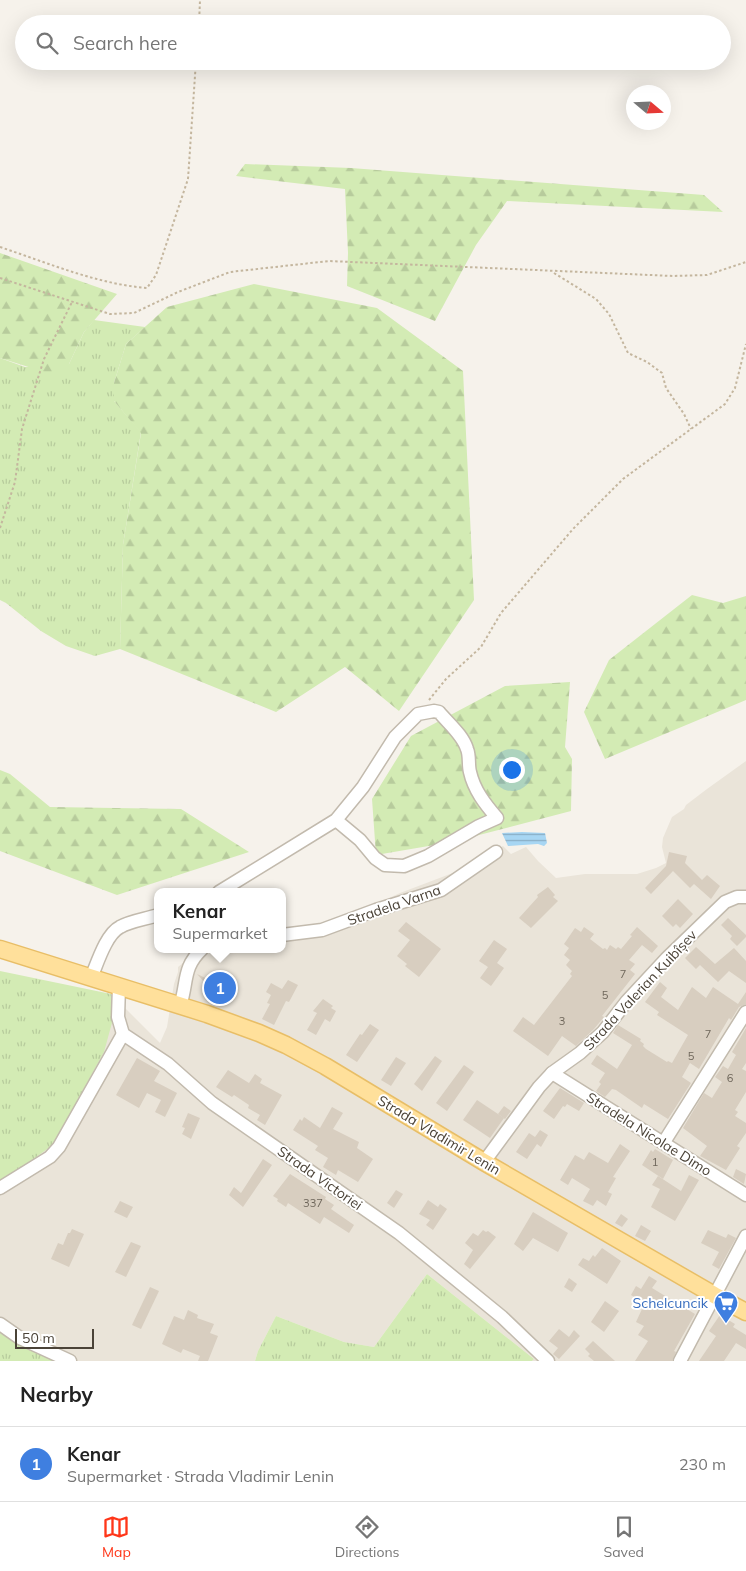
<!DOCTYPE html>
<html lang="en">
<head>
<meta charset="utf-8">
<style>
	body { margin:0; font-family:Mulish,sans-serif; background:#f6f6f6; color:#222 }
	.compass { position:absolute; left:626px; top:85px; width:45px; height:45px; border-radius:50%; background:#fff; box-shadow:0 5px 20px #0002; rotate:109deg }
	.scale { position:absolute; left:15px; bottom:12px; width:79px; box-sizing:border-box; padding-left:5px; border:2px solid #4b4338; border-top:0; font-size:14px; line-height:18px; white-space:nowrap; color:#4b4338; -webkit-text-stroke:4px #fff; paint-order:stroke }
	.you { position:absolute; left:511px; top:769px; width:18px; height:18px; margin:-12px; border:4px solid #fff; border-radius:50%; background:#1a73e8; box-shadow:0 0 0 8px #1a73e833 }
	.badge { display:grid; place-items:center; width:32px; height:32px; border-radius:50%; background:#ff3619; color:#fff; font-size:16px; font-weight:700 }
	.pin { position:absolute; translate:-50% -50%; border:2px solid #fff; box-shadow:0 1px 5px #0006 }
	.popup { position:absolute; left:154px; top:888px; width:132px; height:65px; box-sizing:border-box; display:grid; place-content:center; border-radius:10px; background:#fff; filter:drop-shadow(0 1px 4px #0005); font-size:16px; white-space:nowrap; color:#767676 }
	.popup b { font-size:19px; color:#222 }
	.popup::after { content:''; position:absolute; left:50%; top:100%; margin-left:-10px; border:10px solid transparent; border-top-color:#fff }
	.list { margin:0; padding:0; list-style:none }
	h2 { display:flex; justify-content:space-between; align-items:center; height:65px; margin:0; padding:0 20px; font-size:21px }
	h2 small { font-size:16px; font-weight:400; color:#767676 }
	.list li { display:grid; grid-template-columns:32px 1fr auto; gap:15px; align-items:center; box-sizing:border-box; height:75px; padding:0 20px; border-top:1px solid #e0e0e0 }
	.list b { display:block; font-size:19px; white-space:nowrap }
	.list p { margin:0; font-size:16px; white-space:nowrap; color:#767676 }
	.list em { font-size:16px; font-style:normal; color:#767676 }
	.icon { flex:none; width:28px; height:28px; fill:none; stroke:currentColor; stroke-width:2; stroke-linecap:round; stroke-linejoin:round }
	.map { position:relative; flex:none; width:746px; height:1361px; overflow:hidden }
	.search { position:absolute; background:#fff; box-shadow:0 5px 20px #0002; left:15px; right:15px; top:15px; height:55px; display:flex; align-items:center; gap:12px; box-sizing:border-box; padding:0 18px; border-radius:28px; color:#767676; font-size:19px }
	.sheet { height:140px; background:#fff }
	nav { display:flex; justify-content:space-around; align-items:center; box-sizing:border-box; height:70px; border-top:1px solid #e0e0e0; background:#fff; font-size:14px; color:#767676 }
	nav a { display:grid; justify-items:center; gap:2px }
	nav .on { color:#ff3619 }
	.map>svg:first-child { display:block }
	.residential { fill:#eae4d9 }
	.grass { fill:url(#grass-tufts) }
	.forest { fill:url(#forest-firs) }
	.water { fill:url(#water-rules) }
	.building { fill:#d8cec0 }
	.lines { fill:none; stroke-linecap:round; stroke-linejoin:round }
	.minor-casing { stroke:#c2baad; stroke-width:15 }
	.major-casing { stroke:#e8be67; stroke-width:19 }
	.path { stroke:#c4b69e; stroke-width:2; stroke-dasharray:2.5 2.5; stroke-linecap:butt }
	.minor { stroke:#fff; stroke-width:12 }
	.major { stroke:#ffe09b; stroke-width:16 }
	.labels { text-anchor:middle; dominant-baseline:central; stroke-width:4; stroke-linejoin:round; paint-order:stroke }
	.number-label { font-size:11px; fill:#6e665a }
	.street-label { font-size:14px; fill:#4b4338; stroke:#fff }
	.shop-label { font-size:14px; fill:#366cbe; stroke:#fff; text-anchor:end }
</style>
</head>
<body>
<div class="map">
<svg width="746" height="1361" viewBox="0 0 746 1361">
	<defs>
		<pattern id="grass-tufts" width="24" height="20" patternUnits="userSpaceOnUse" patternTransform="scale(1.25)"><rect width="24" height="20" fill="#d3ebb4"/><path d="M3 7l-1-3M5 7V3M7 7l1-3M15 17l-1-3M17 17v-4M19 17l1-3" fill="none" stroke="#b7cb9c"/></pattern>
		<pattern id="forest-firs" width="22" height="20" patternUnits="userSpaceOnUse" patternTransform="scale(1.25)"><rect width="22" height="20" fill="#d3ebb4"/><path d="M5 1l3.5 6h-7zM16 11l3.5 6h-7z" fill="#b7cb9c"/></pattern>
		<pattern id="water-rules" width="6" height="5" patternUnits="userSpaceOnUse" patternTransform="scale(1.25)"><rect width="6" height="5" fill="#a7d6f3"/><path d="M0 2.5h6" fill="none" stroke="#8aafc6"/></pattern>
	</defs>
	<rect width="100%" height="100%" fill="#f6f2eb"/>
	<path class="residential" d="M746 761V1361H532L534 1359 427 1274 374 1347 344 1342 276 1316 258 1351 255 1361H54L0 1333V1183L53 1145 113 1019 111 994 160 1043 167 1027 174 984 178 972V967L200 949H282L283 930 333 922 350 916 400 893 458 871 503 846 511 854 526 847 538 861 556 878 585 874H637L656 868 666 863 662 847 663 838 672 817 684 809 686 805 707 789Z"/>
	<g class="grass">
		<path d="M94 320 145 327 126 344 114 383V401L141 432 123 545 120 649 95 656 66 646 41 631 6 603 0 600V358L25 367 69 364 84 332Z"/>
		<path d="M0 971 111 994 113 1019 104 1052 53 1145 0 1183Z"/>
		<path d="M427 1274 534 1359 532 1361H255L258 1351 276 1316 344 1342 374 1347Z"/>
		<path d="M0 1333 54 1361H0Z"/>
	</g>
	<g class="forest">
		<path d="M245 164 351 168 704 195 723 212 507 201 476 245 435 321 347 286 348 253 345 189 236 176Z"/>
		<path d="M0 253 117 294 84 332 69 364 54 375 0 358Z"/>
		<path d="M254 284 377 308 463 371 474 600 399 711 345 667 276 712 120 649 123 545 141 433 114 401V383L126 344 167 307Z"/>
		<path d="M692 595 723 603 746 596V700L605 759 584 712 609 660Z"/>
		<path d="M570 682 565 747 572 759 571 811 452 842 376 855 372 799 411 736 505 686Z"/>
		<path d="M0 770 10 774 50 807 181 809 249 852 117 895 0 851Z"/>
	</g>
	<path class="water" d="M522 832 545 833 547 843 544 846 538 844 508 846 502 833Z"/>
	<g class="building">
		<path d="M669 852 687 856 685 863 702 880 707 875 720 886 711 899 694 884 690 888 673 871 651 894 645 888 666 866Z"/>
		<path d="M548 887 555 895 553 897 558 901 531 928 519 918 538 897 537 895Z"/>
		<path d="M678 899 693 914 680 928 676 924 673 927 662 916Z"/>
		<path d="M728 918 746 935V937L737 946 730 939 732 936 721 925Z"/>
		<path d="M406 922 441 949 419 977 405 966 407 964 397 956 410 940 398 931Z"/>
		<path d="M584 927 594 934 590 939 603 949 605 948 607 950 610 945 616 949 618 947 621 949 632 936 630 935 637 927 658 946 652 953 642 945 629 960 635 964 630 970 635 974 602 1016 604 1017 594 1029 576 1046 562 1036 548 1056 513 1031 523 1017 534 1025 572 976 570 974 572 971 566 965 570 960 564 955 569 948 564 944 575 928 581 932Z"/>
		<path d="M494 940 507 949 497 963 504 968 491 986 480 978 488 967 479 961Z"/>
		<path d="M696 947 715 964 734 948 746 961V983L729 971 718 982 700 965 696 969 685 958Z"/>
		<path d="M197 974 237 993 215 994Z"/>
		<path d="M288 980 298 985 289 1002 286 1001 274 1025 262 1019 270 1004 267 1003 271 995 266 992 271 983 282 989Z"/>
		<path d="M660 982 667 988 661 997 678 1010 692 987 706 998 713 987 738 1004 746 992V1004L739 1007 731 1020 729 1018 699 1069 690 1063 682 1077 691 1083 668 1119 644 1104 642 1108 616 1090 612 1089 605 1097 596 1091 601 1084 599 1082 605 1073 591 1064 597 1055 617 1069 632 1045 613 1033 618 1025 641 1039 640 1041 644 1044 643 1046 646 1049 667 1062 668 1061 672 1063 688 1035 657 1015 659 1012 645 1002Z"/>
		<path d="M323 999 333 1006 331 1008 336 1011 330 1022 325 1019 316 1035 307 1030 317 1013 313 1011Z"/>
		<path d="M370 1024 379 1030 357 1062 346 1055 360 1034 362 1035Z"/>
		<path d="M746 1028V1063L742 1069 746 1071V1092L735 1110 738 1112 735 1116 746 1123V1133L737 1146 740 1148 726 1170 700 1156 707 1146 683 1128 704 1093 712 1098 722 1082 715 1077 723 1066 728 1069 736 1055 732 1052Z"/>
		<path d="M435 1056 442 1061 422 1091 414 1084Z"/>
		<path d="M396 1057 406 1063 391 1086 381 1080Z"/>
		<path d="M137 1058 160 1071 154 1081 177 1093 165 1117 155 1112 161 1100 147 1093 139 1108 116 1095Z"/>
		<path d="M464 1065 474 1072 447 1111 436 1103Z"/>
		<path d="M228 1070 249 1083 255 1074 262 1079 260 1083 282 1095 265 1125 257 1120 260 1115 248 1108 249 1105 234 1095 232 1097 216 1087Z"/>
		<path d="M560 1088 584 1103 579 1111 567 1104 565 1107 563 1106 554 1119 543 1111Z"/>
		<path d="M477 1100 504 1118 490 1138 463 1120Z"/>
		<path d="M504 1106 511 1111 505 1119 498 1114Z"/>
		<path d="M332 1107 343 1113 333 1129 359 1142 357 1148 373 1159 358 1182 338 1170 336 1175 323 1167 328 1158 315 1150 318 1146 293 1130 300 1119 302 1121 304 1117 320 1128Z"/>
		<path d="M188 1113 200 1118 191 1139 182 1134 185 1128 182 1127Z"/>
		<path d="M540 1130 548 1135 541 1147 537 1144 527 1159 516 1152 529 1133 535 1137Z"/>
		<path d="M620 1144 630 1151 613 1177 616 1178 608 1192 612 1194 606 1206 597 1200 593 1206 583 1201 590 1189 572 1178 568 1185 560 1180 575 1155 584 1160 589 1152 608 1163Z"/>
		<path d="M655 1149 673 1160 663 1179 642 1165 651 1150 653 1152Z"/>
		<path d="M263 1159 272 1165 243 1207 229 1195 234 1187 241 1193Z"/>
		<path d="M736 1169 746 1174 744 1184 733 1177Z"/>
		<path d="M290 1174 326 1197 325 1199 334 1205 331 1209 354 1225 349 1233 324 1217 320 1224 288 1203 286 1207 277 1201 278 1199 273 1196Z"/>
		<path d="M689 1175 699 1180 675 1221 651 1207 660 1189 652 1185 658 1176 681 1191Z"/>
		<path d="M396 1190 403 1194 394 1208 387 1203Z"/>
		<path d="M428 1200 438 1207 440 1204 447 1209 433 1230 426 1225 430 1220 419 1214Z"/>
		<path d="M120 1201 133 1207 127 1218 114 1212Z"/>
		<path d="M533 1212 568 1233 558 1252 533 1238 523 1251 514 1244Z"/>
		<path d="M621 1214 628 1219 622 1227 615 1223Z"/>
		<path d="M641 1225 651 1231 645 1241 635 1236Z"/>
		<path d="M72 1229 84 1234 69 1267 51 1259 58 1243 63 1245 68 1233H70Z"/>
		<path d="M483 1230 486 1232 488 1231 496 1237 470 1269 464 1264 473 1250 465 1243 473 1233 478 1236Z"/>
		<path d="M708 1230 726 1238 728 1234 736 1238 719 1269 712 1265 719 1252 701 1243Z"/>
		<path d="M131 1242 141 1246 126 1277 115 1272Z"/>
		<path d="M602 1248 621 1261 607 1284 578 1265 583 1258 589 1261 593 1255 595 1257Z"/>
		<path d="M649 1276 657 1281 652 1288 695 1314 674 1351 676 1352 672 1361H635L648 1341 638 1335 644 1326 636 1322 642 1309 640 1308 643 1302 631 1295 636 1286 641 1289Z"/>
		<path d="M569 1278 577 1284 572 1292 564 1287Z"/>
		<path d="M150 1287 159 1291 141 1329 132 1325Z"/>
		<path d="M605 1301 619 1311 604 1332 591 1322Z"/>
		<path d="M188 1310 198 1315 197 1318 214 1324 210 1333 218 1336 208 1361H198L200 1356 183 1349 181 1353 162 1344 174 1316 184 1320Z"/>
		<path d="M720 1315 735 1324 733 1327 746 1335V1349L736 1343 724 1361H699L716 1336 709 1331Z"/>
		<path d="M559 1329 569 1337 574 1330 580 1336 559 1359 553 1354 558 1348 549 1341Z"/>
		<path d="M593 1341 615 1361H594L588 1356 590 1354 585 1349Z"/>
	</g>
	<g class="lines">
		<defs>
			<g id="minor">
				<path d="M219 892 336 820 363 787 395 737 418 714 434 711 439 712C448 723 463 735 467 749 470 756 468 765 470 772 474 790 485 804 497 818L479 826 428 856 404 866 385 865 375 858 360 840 336 820"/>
				<path d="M282 935 322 930 376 910 441 890 496 852"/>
				<path d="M91 978C97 964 106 934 120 927 130 921 146 919 158 915"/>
				<path d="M119 986 118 1017 123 1034 168 1064 212 1103 399 1233 502 1317 548 1361"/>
				<path d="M180 1006C188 982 182 968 202 949"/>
				<path d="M552 1073 746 1195"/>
				<path d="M664 1142 746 1012"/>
				<path d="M484 1162 539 1087 552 1073 580 1053 603 1032 627 1001 666 959 725 902 737 897H746"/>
				<path d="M0 1188 50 1157 59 1147 123 1034"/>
				<path d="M0 1324 20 1338 70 1361"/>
				<path d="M680 1361 746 1236"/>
			</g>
			<path id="major" d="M0 949 207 1014 259 1033 286 1045 325 1066 484 1162 714 1295 746 1312"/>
		</defs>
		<use href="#minor" class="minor-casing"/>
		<use href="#major" class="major-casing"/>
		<g class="path">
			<path d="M199 24 200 0"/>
			<path d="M0 247C48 263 97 284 147 288L156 275 188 179 196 61"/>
			<path d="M554 273 596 299 609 314 628 353 647 362 662 373 666 388 684 414 691 429"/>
			<path d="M0 278 110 314 134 313 178 292 230 272 329 261 673 276 707 275 746 262"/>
			<path d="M0 528 15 482 22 429 44 359 72 302"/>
			<path d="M429 700 446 679 481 647 501 613 573 529 623 479 725 404 735 388 746 344"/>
		</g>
		<use href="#minor" class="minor"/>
		<use href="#major" class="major"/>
	</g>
	<defs>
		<symbol id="supermarket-pin" viewBox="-11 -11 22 30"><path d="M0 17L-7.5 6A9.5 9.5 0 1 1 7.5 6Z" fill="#3f7fe0" stroke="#fff"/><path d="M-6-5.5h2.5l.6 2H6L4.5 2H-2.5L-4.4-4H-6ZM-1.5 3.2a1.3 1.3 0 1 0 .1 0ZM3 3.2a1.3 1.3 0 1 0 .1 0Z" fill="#fff"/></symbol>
	</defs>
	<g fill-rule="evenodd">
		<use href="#supermarket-pin" x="712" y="1289" width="28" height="38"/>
	</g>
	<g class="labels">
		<g class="number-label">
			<text x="623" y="974">7</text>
			<text x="605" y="995">5</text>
			<text x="562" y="1021">3</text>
			<text x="708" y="1034">7</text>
			<text x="691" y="1056">5</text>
			<text x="730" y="1078">6</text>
			<text x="655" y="1162">1</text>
			<text x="313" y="1203">337</text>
		</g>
		<g class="street-label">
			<text transform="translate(394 905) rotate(-19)">Stradela Varna</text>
			<text transform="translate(640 990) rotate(-47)">Strada Valerian Kuibîșev</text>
			<text transform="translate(649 1134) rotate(32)">Stradela Nicolae Dimo</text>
			<text transform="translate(439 1135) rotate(31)">Strada Vladimir Lenin</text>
			<text transform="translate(320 1178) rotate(35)">Strada Victoriei</text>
		</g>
		<g class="shop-label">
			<text x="708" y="1303">Schelcuncik</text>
		</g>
	</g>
</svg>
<svg class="compass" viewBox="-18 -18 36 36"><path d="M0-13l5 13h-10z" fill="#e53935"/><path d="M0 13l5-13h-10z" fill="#767676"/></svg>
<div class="scale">50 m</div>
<div class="you"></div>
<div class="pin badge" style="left:220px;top:988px;background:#3f7fe0">1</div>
<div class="popup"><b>Kenar</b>Supermarket</div>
<div class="search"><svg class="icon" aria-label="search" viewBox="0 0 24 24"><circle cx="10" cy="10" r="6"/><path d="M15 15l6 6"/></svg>Search here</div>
</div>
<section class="sheet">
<h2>Nearby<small></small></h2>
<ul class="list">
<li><span class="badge" style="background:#3f7fe0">1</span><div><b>Kenar</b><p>Supermarket · Strada Vladimir Lenin</p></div><em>230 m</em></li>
</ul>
</section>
<nav>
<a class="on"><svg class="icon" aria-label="map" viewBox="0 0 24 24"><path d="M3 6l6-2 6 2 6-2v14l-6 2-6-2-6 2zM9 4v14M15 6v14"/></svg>Map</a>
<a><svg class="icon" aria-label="directions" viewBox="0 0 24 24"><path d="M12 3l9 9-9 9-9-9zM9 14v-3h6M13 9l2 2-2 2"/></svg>Directions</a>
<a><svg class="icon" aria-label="saved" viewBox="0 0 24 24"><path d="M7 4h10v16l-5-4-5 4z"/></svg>Saved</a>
</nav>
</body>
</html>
